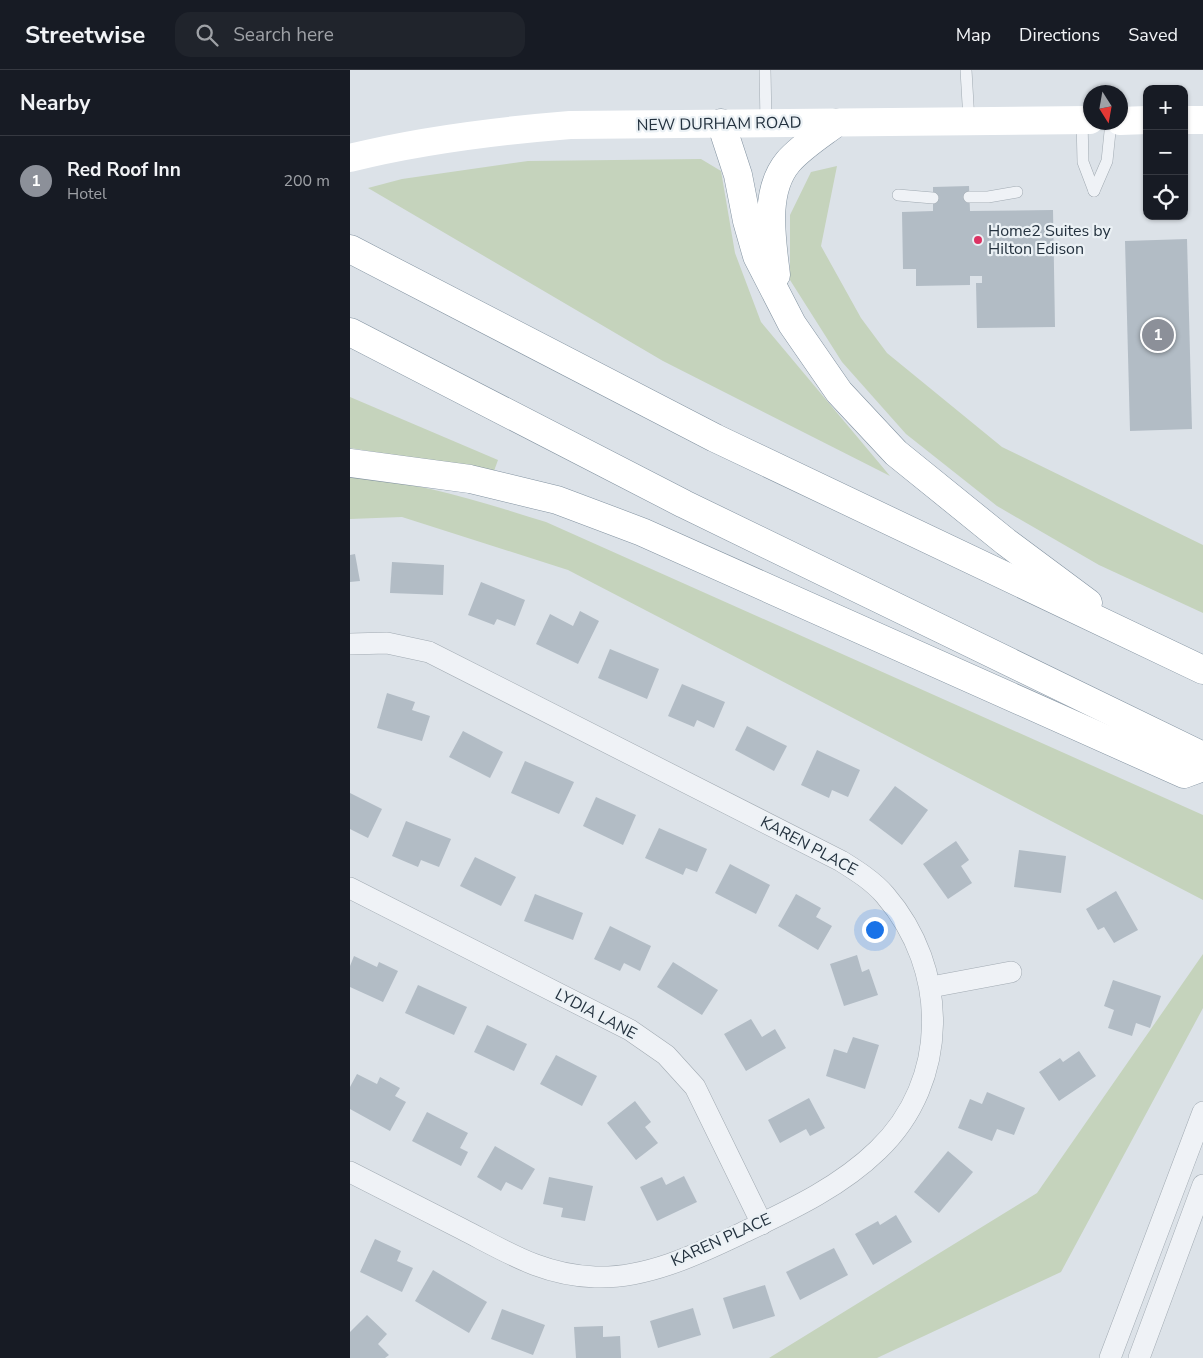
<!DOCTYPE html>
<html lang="en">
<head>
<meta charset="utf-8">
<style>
	body { margin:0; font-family:"Nunito Sans",sans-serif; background:#20242c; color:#f1f3f6 }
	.controls { position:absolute; right:15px; top:15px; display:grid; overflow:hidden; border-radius:10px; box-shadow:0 1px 4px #0004 }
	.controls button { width:45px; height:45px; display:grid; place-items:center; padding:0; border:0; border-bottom:1px solid #363941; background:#171b24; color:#f1f3f6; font:25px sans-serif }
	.compass { position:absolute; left:733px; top:15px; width:45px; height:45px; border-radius:50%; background:#171b24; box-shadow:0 1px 4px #0004; rotate:169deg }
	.you { position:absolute; left:524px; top:859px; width:18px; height:18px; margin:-12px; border:4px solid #fff; border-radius:50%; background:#1a73e8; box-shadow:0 0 0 8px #1a73e833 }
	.badge { display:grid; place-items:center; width:32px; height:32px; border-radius:50%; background:#8c9099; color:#fff; font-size:16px; font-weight:700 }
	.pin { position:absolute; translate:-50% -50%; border:2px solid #fff; box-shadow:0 1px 5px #0006 }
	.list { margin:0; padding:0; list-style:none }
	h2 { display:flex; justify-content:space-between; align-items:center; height:65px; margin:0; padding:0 20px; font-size:21px }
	h2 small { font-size:16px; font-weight:400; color:#9ea1a6 }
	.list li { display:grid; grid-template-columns:32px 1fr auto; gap:15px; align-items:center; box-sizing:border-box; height:90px; padding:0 20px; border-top:1px solid #363941 }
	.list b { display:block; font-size:19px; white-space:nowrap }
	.list p { margin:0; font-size:16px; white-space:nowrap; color:#9ea1a6 }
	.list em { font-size:16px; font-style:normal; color:#9ea1a6 }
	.icon { flex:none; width:28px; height:28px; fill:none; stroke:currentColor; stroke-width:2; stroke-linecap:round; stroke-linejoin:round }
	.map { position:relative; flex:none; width:853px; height:1288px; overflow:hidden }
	header { display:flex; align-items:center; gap:30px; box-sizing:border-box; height:70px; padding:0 25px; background:#171b24; border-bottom:1px solid #363941 }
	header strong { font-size:24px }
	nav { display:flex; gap:28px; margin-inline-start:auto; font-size:18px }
	.search { width:350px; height:45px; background:#20242c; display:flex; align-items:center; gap:12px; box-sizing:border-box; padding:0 18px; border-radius:15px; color:#9ea1a6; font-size:19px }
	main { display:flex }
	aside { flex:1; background:#171b24 }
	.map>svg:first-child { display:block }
	.green { fill:#c5d3bc }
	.building { fill:#b2bcc5 }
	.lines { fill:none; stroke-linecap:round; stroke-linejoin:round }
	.service-casing { stroke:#a1aab2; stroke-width:12 }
	.minor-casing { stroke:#a1aab2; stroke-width:22 }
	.motorway-casing { stroke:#8292a0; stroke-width:29 }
	.service { stroke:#eff2f6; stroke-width:11 }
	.minor { stroke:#eff2f6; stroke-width:21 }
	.secondary { stroke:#fff; stroke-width:28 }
	.motorway { stroke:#fff; stroke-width:28 }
	.poi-dot { fill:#dc3263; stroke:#ebf1f5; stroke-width:2 }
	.labels { text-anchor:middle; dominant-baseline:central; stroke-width:4.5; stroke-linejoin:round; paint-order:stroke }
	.street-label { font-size:16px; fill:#24323f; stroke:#ebf1f5 }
	.poi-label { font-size:16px; fill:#24323f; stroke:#ebf1f5; text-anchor:start }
</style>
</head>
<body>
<header>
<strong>Streetwise</strong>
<div class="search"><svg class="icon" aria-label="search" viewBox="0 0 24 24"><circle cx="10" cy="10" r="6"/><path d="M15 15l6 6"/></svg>Search here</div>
<nav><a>Map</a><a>Directions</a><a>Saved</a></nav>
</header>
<main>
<aside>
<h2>Nearby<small></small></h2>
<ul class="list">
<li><span class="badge">1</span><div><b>Red Roof Inn</b><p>Hotel</p></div><em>200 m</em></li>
</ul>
</aside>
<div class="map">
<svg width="853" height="1288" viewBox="0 0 853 1288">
	<rect width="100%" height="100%" fill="#dce2e8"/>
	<g class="green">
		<path d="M351 89 371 101 385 183 411 252 540 406 313 291 18 118 52 109 178 91Z"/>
		<path d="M487 96 471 176 511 248 537 283 652 377 853 475V543L749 495 647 436 556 364 492 292 440 210V145L461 102Z"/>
		<path d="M0 327 148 390 144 401 0 378Z"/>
		<path d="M0 407C67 411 132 432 196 452L853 745V830L218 500 52 447 0 449Z"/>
		<path d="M853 884V938L711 1202 527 1288H419L687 1123Z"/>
	</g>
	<g class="building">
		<path d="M619 116 620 141 703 140 705 257 627 258 626 213H632V206H620V215L566 216V199H553L552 142 583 141V117Z"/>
		<path d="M837 169 842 359 780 361 775 171Z"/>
		<path d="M5 484 10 511 0 512V485Z"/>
		<path d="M42 492 94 495 93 525 40 523Z"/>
		<path d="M131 512 175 530 165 556 147 549 144 555 118 545Z"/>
		<path d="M230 541 249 551 228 594 186 574 200 544 223 556Z"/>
		<path d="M260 579 309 599 297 629 248 608Z"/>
		<path d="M332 614 375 632 364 658 347 650 344 657 318 646Z"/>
		<path d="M37 623 65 632 62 640 80 646 72 671 27 658Z"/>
		<path d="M397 656 437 676 424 701 385 680Z"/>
		<path d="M113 661 153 682 140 708 99 687Z"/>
		<path d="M467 680 510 700 498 727 482 720 479 728 451 715Z"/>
		<path d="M175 691 224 712 209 744 161 723Z"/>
		<path d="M545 716 578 740 552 775 519 750Z"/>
		<path d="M0 723 32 739 18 768 0 759Z"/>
		<path d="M246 727 286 745 273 775 233 756Z"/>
		<path d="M56 751 101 769 89 797 71 790 68 797 42 786Z"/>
		<path d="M309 758 357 779 347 802 336 798 333 805 295 788Z"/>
		<path d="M606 771 619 790 611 796 622 813 598 829 573 794Z"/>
		<path d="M669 780 716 786 711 823 664 817Z"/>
		<path d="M125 787 166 807 151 836 110 816Z"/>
		<path d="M380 794 420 815 406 844 365 823Z"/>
		<path d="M766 821 788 860 764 873 754 857 748 860 736 839Z"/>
		<path d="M185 824 233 843 223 870 174 851Z"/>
		<path d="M446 824 471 838 466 847 482 856 468 880 428 856Z"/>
		<path d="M260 856 301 876 290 901 274 893 270 901 244 889Z"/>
		<path d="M507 885 512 902 519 899 528 925 494 936 480 894Z"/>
		<path d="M4 886 27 897 29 892 48 901 33 932 0 917V896Z"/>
		<path d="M323 892 368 920 352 945 307 917Z"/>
		<path d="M763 910 811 926 800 958 786 953 782 966 758 958 764 940 754 936Z"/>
		<path d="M68 915 117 937 104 965 55 943Z"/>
		<path d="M401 949 412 967 425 959 436 978 396 1001 374 964Z"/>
		<path d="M137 955 177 974 164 1001 124 982Z"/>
		<path d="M503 967 529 975 515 1019 476 1006 484 979 497 983Z"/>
		<path d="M729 981 746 1006 709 1031 689 1002 710 988 713 992Z"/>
		<path d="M206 985 247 1006 232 1036 190 1014Z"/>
		<path d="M7 1004 27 1014 30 1007 50 1018 45 1026 56 1032 40 1061 0 1039V1017Z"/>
		<path d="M637 1022 675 1038 664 1065 647 1059 642 1071 608 1058 620 1029 632 1034Z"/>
		<path d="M459 1028 475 1058 460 1066 456 1059 430 1073 418 1050Z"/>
		<path d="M285 1031 301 1052 295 1057 308 1073 286 1090 257 1053Z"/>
		<path d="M77 1042 118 1063 110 1078 118 1082 111 1096 62 1071Z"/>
		<path d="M145 1076 185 1099 172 1120 156 1112 151 1121 127 1107Z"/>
		<path d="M598 1081 623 1102 589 1143 564 1122Z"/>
		<path d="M334 1106 347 1132 307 1151 290 1117 312 1107 316 1115Z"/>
		<path d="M199 1107 243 1116 235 1151 211 1147 213 1138 193 1134Z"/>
		<path d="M546 1145 562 1172 523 1195 505 1164 528 1151 530 1155Z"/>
		<path d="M25 1169 51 1181 47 1191 63 1198 52 1222 10 1202Z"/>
		<path d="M484 1178 498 1205 450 1230 436 1202Z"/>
		<path d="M83 1200 137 1232 119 1263 65 1231Z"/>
		<path d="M415 1215 425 1246 383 1259 373 1228Z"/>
		<path d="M343 1238 351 1265 308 1278 300 1251Z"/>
		<path d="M152 1239 195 1255 183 1285 141 1269Z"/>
		<path d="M17 1245 37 1264 28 1274 39 1285 35 1288H0V1262Z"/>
		<path d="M253 1256V1267L270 1266 271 1288H226L224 1257Z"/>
	</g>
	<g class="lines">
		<defs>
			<g id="service">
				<path d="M415 0 416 53"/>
				<path d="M616 0 619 51"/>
				<path d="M732 50 733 92 744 121"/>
				<path d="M744 121 757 91 761 52"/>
				<path d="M548 125 583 128"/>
				<path d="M619 127H638L667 122"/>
			</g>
			<g id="minor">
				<path d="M0 574 37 573 79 582 491 791C507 801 523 811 535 825 599 899 600 1011 528 1080 489 1118 438 1141 390 1164 346 1185 295 1209 245 1207 192 1205 157 1182 112 1159 74 1140 37 1121 0 1102"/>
				<path d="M0 818 280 960 316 985 345 1017 412 1154"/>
				<path d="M581 917 661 902"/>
				<path d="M760 1288 853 1042"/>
				<path d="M789 1288 853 1115"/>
			</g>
			<g id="motorway">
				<path d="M371 53 388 105 397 151 407 186 442 254 489 322 546 383 656 472 738 533"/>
				<path d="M0 179 365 368 853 600"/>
				<path d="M426 205C422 170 413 122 438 92 451 77 470 65 486 53"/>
				<path d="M0 262 334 434 853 686"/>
				<path d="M0 393 120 409 207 430 292 462 834 704 853 697"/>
			</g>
		</defs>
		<use href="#service" class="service-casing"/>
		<use href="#minor" class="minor-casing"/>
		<use href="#motorway" class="motorway-casing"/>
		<use href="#service" class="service"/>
		<use href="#minor" class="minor"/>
		<g class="secondary">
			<path d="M834 50H853"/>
			<path d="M770 51 797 50"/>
			<path d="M0 88C72 70 146 61 220 55L740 50"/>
		</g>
		<use href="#motorway" class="motorway"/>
	</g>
	<circle class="poi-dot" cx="628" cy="170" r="5"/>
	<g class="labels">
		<g class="street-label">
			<text transform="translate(369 54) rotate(-1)">NEW DURHAM ROAD</text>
			<text transform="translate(459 776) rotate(28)">KAREN PLACE</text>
			<text transform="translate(246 944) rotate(28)">LYDIA LANE</text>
			<text transform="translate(371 1170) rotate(-24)">KAREN PLACE</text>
		</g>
		<g class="poi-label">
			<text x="638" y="161">Home2 Suites by<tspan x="638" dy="18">Hilton Edison</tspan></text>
		</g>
	</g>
</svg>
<div class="controls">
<button>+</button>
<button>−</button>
<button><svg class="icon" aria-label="locate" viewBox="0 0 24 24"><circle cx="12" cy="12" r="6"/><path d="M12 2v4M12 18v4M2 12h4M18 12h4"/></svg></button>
</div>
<svg class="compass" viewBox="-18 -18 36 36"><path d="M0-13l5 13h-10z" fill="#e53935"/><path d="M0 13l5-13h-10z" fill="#9ea1a6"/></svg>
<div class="you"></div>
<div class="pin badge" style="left:808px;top:265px">1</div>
</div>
</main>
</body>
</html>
